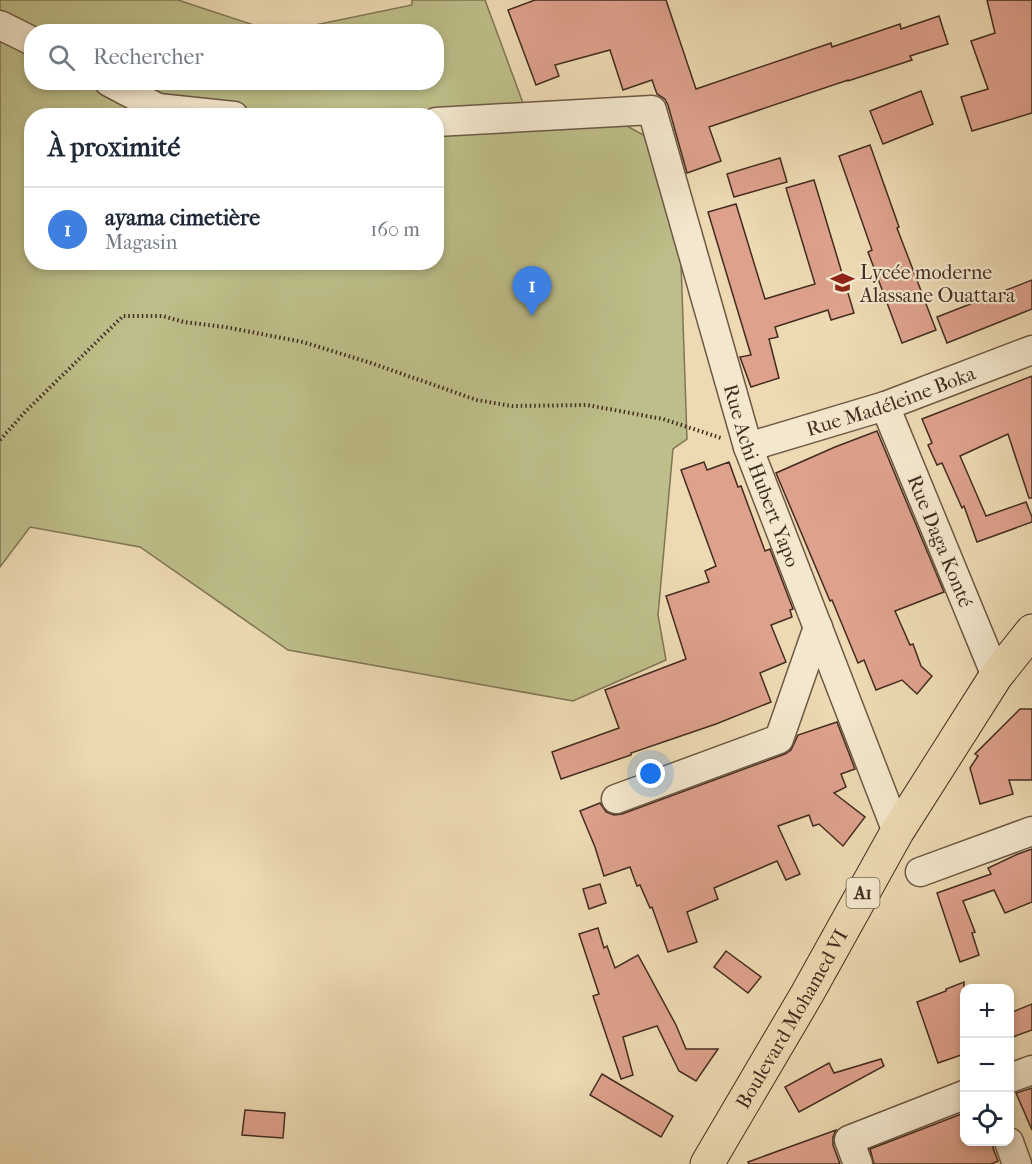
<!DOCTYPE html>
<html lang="fr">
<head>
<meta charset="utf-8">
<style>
	body { margin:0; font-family:"IM FELL French Canon",serif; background:#f6f6f7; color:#1f2937 }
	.controls { position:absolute; right:18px; bottom:18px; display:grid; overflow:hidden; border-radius:12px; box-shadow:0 3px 9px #0003 }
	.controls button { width:54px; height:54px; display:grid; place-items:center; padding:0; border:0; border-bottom:2px solid #e0e1e3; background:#fff; color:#1f2937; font:30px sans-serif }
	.you { position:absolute; left:651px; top:774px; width:21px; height:21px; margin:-15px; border:4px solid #fff; border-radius:50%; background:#1a73e8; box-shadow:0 0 0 9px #1a73e833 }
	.badge { display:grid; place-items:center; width:39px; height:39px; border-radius:50%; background:#d93025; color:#fff; font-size:20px; font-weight:700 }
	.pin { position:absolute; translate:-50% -50px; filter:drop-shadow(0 2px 3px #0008) }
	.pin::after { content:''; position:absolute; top:32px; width:21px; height:18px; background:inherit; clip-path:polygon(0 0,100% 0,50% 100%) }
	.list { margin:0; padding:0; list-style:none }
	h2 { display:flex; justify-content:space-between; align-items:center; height:78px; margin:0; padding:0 24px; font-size:26px }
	h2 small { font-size:20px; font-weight:400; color:#747a83 }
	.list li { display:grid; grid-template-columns:39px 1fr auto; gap:18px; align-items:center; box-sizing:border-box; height:84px; padding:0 24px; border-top:2px solid #e0e1e3 }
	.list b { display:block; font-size:22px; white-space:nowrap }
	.list p { margin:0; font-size:20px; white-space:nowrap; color:#747a83 }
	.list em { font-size:20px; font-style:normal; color:#747a83 }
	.icon { flex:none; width:33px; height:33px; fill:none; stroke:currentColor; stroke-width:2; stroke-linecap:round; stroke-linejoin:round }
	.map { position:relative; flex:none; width:1032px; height:1164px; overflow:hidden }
	.search { position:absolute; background:#fff; box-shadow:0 3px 9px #0003; left:24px; top:24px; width:420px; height:66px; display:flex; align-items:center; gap:15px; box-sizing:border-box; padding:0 21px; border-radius:24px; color:#747a83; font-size:22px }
	.panel { position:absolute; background:#fff; box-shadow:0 3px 9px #0003; left:24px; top:108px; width:420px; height:162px; border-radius:24px }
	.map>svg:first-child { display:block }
	.green { fill:#bdbe89; stroke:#807555; stroke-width:1.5; fill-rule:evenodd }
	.building { fill:#dea18c; stroke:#432c21; stroke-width:1.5 }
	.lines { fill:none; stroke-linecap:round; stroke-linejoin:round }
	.minor-casing { stroke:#6e5845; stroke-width:31 }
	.major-casing { stroke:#432c21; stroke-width:35 }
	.path { stroke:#432c21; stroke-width:4; stroke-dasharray:1.5 3; stroke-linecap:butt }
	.minor { stroke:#f3e7cd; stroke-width:28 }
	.major { stroke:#eddab2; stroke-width:33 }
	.labels { text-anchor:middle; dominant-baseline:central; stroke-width:4.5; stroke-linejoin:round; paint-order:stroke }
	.shield { fill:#f3e7cd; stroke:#786455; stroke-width:1.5 }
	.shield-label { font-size:18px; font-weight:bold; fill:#432c21 }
	.poi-label { font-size:20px; fill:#432c21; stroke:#f3e7cd; text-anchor:start }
	.street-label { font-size:20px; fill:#432c21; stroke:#f3e7cd }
</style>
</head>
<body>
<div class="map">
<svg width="1032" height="1164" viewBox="0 0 1032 1164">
	<rect width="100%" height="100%" fill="#eddab2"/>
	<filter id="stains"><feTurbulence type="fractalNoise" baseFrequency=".00333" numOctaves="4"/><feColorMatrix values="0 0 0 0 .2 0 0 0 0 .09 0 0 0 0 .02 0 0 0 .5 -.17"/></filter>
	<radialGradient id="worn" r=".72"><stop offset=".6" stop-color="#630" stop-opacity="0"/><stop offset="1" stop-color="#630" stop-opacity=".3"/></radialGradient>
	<path class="green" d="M0 0H178L272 31 32 32V82H436V32L286 31 412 5V0H485L530 122 627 126 649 138 680 232 687 439 673 449 658 615 666 660 573 701 288 650 140 547 30 527 0 567ZM32 116H436V262H32Z"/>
	<g class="building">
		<path d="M535 0H666L696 89 831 43 832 47 900 24 901 29 939 16 948 44 910 56 912 60 848 81V80L709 127 721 161 687 173 668 105 665 99 657 94 652 80 623 90 610 50 555 65 559 76 536 85 508 10Z"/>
		<path d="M987 0H1032V113L972 131 961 97 988 89 971 41 995 33Z"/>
		<path d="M921 91 933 124 883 144 870 111Z"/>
		<path d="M870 145 899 227 897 228 936 330 902 343 868 252 872 250 839 156Z"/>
		<path d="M780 158 787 182 734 197 727 174Z"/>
		<path d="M814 180 854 313 831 320 828 310 775 327 778 337 769 339 779 378 751 387 740 357 751 355 708 212 736 204 765 299 815 284 786 188Z"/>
		<path d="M1032 280V309L947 343 937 317Z"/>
		<path d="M1032 376V498H1029L1008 434 960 456 986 516 1026 502 1032 517V522L977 542 964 506 962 508 942 463 937 465 928 445 932 443 922 419Z"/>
		<path d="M877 431 944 592 895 611 910 645 913 644 921 666 932 676 917 694 902 680 876 690 864 660 858 663 832 600 830 601 776 473 835 447Z"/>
		<path d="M704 462 707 470 729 462 738 487 741 486 765 551 770 549 793 609 790 610 792 617 771 625 786 662 760 673 771 702 716 724 631 753V755L561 779 552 752 619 728 605 690 686 659 666 596 709 582 705 571 716 566 681 470Z"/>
		<path d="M1020 709H1032V780H1009L1013 794 980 804 970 768 978 756 975 754Z"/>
		<path d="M837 722 855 769 841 774 846 787 834 793 865 817 843 846 819 824 813 826 809 815 778 826 800 874 786 880 777 861 714 888 718 899 687 912 697 942 668 952 652 907 650 908 640 885 637 886 630 867 604 876 595 847 580 811 600 803 606 812 614 815 622 814 785 754 791 750 798 735Z"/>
		<path d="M1032 849V902L1005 913 994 890 963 901 975 932 972 933 979 955 960 962 937 893 991 874 988 868 1018 854Z"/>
		<path d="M600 884 606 903 589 909 583 889Z"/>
		<path d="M598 928 604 948 607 946 615 968 638 955 676 1025 686 1049H718L696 1081 679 1071 657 1026 623 1037 633 1075 621 1079 593 996 599 994 579 934Z"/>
		<path d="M726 951 761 977 748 993 714 967Z"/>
		<path d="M964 982V1054L938 1063 917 1002 946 991V989Z"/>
		<path d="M1032 1004V1030L1010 1038V1013Z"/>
		<path d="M881 1059 884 1066 799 1112 785 1087 829 1063 834 1073Z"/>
		<path d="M602 1074 673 1116 661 1137 590 1095Z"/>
		<path d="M1032 1088V1130L1016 1093Z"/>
		<path d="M245 1110 285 1113 283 1138 242 1135Z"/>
		<path d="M964 1113V1142H993V1148L998 1161 991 1164H874L870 1149Z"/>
		<path d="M836 1130 833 1137V1145L840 1164H749L748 1162Z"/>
	</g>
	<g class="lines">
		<defs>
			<g id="minor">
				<path d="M0 25 32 41"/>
				<path d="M109 82 158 108 234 116"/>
				<path id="s1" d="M436 122 652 110 748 447 897 832"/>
				<path id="s2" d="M885 406 996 676"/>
				<path id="s3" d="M748 447 885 406 1032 350"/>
				<path d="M616 799 779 739 818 627"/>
				<path d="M920 872 1032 831"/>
				<path d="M1010 1078 1032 1070"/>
				<path d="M1009 1142 1017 1164"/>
				<path d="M858 1164 849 1140 964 1095"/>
			</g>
			<g id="major">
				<path id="s4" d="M707 1164 807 994 897 832 996 676 1032 631"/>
			</g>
		</defs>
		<use href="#minor" class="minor-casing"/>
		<use href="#major" class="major-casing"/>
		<path class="path" d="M0 440 25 412 123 316H163L184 322 225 327 303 342 371 363 477 400 512 406 587 405 663 419 721 438"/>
		<use href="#minor" class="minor"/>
		<use href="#major" class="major"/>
	</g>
	<defs>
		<symbol id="school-bare" viewBox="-9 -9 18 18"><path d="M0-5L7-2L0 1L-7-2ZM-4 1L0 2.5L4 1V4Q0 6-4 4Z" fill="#8f2418" stroke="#f3e7cd" stroke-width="2.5" paint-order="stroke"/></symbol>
	</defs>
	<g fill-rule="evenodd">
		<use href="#school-bare" x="826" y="266" width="33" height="33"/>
	</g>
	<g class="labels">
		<rect class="shield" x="846.5" y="878" width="33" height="30" rx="4.5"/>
		<g class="shield-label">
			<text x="863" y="893">A1</text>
		</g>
		<g class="poi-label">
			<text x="860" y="272">Lycée moderne<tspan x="860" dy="23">Alassane Ouattara</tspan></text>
		</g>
		<g class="street-label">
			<text stroke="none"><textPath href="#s3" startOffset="150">Rue Madéleine Boka</textPath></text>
			<text stroke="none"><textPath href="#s1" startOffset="598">Rue Achi Hubert Yapo</textPath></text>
			<text stroke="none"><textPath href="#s2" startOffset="146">Rue Daga Konté</textPath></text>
			<text stroke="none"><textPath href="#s4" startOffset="168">Boulevard Mohamed VI</textPath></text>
		</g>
	</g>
	<rect width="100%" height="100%" filter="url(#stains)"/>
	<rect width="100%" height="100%" fill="url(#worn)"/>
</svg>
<div class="controls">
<button>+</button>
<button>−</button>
<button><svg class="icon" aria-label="locate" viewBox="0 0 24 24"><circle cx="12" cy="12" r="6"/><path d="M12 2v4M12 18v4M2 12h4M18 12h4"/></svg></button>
</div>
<div class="you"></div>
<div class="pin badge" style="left:532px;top:316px;background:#3f7fe0">1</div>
<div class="search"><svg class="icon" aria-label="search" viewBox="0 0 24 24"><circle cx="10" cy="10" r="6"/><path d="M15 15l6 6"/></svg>Rechercher</div>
<section class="panel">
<h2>À proximité<small></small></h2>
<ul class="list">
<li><span class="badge" style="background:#3f7fe0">1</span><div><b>ayama cimetière</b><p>Magasin</p></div><em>160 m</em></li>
</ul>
</section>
</div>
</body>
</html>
